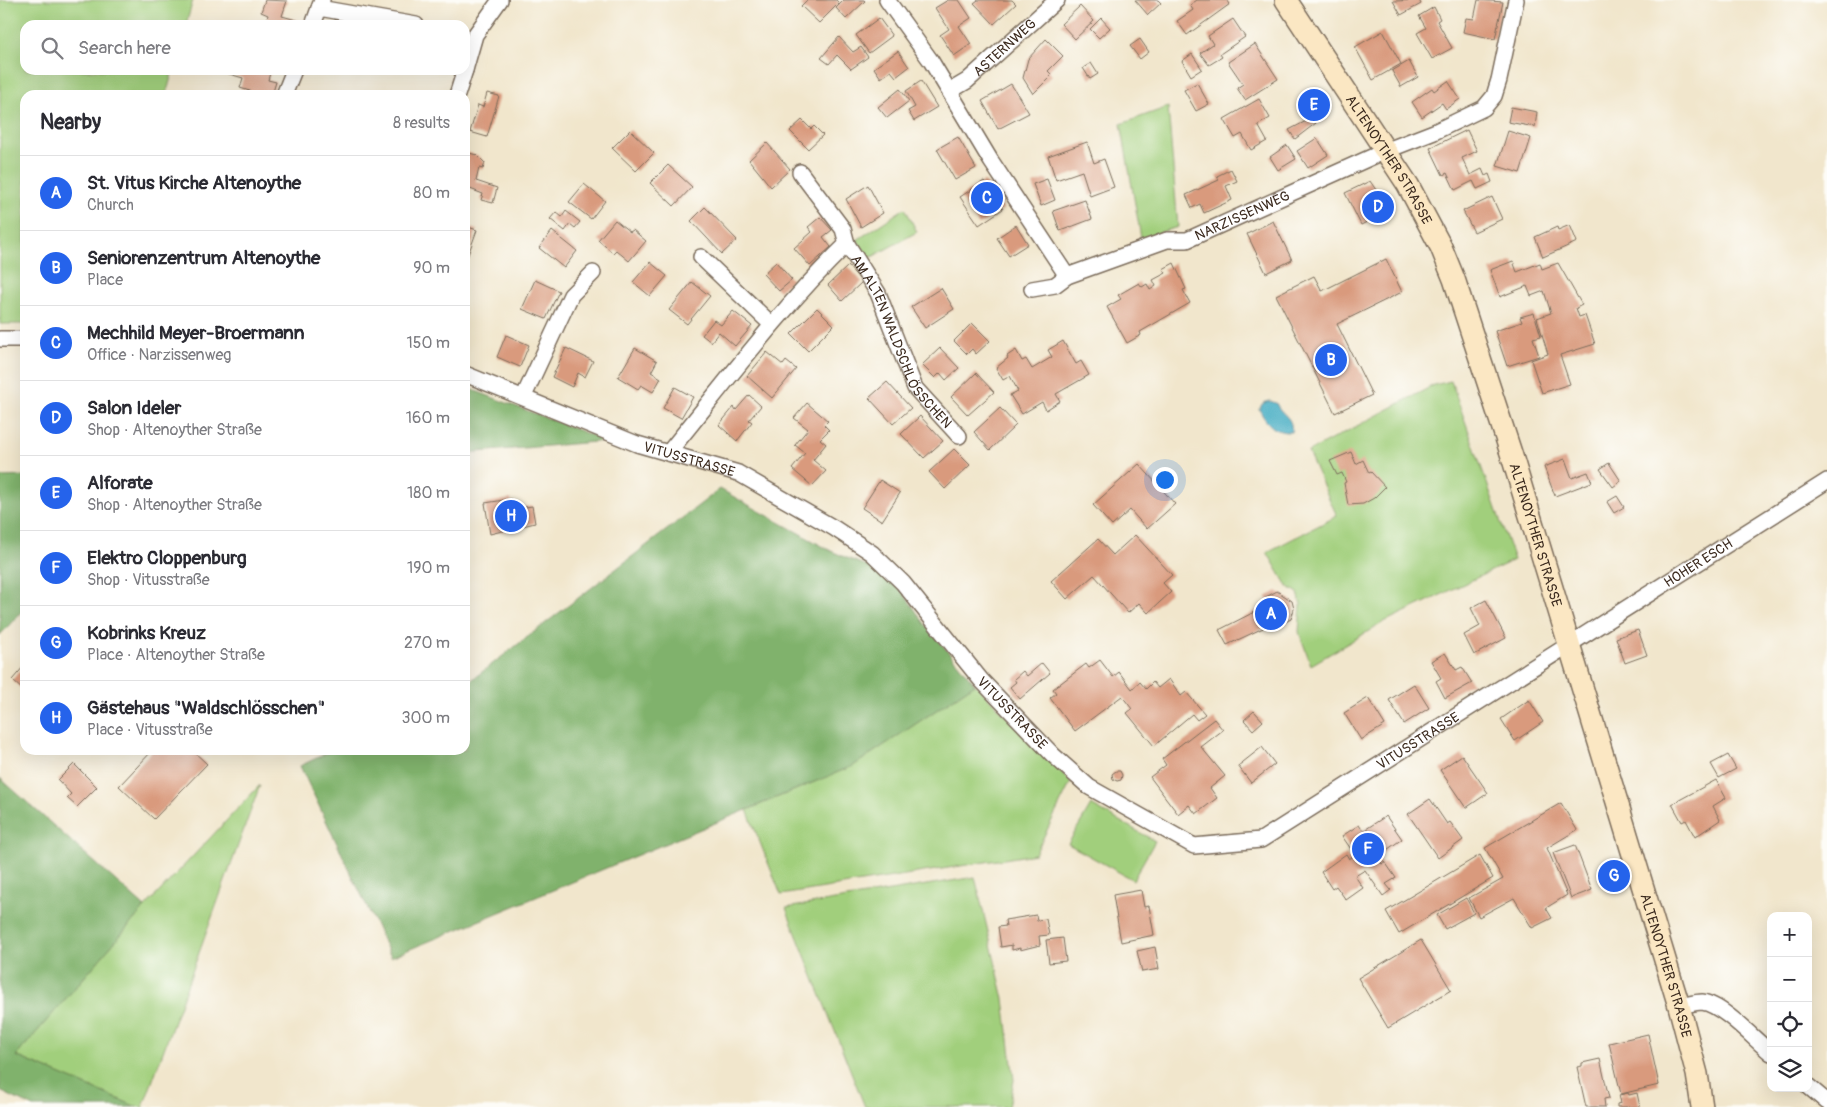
<!DOCTYPE html>
<html lang="en">
<head>
<meta charset="utf-8">
<style>
	body { margin:0; font-family:Pangolin,sans-serif; background:#f7f7f7; color:#2b2b33 }
	.controls { position:absolute; right:15px; bottom:15px; display:grid; overflow:hidden; border-radius:10px; box-shadow:0 5px 20px #0002 }
	.controls button { width:45px; height:45px; display:grid; place-items:center; padding:0; border:0; border-bottom:1px solid #e1e1e2; background:#fff; color:#2b2b33; font:25px sans-serif }
	.you { position:absolute; left:1164px; top:479px; width:18px; height:18px; margin:-12px; border:4px solid #fff; border-radius:50%; background:#1a73e8; box-shadow:0 0 0 8px #1a73e833 }
	.badge { display:grid; place-items:center; width:32px; height:32px; border-radius:50%; background:#2563eb; color:#fff; font-size:16px; font-weight:700 }
	.pin { position:absolute; translate:-50% -50%; border:2px solid #fff; box-shadow:0 1px 5px #0006 }
	.list { margin:0; padding:0; list-style:none }
	h2 { display:flex; justify-content:space-between; align-items:center; height:65px; margin:0; padding:0 20px; font-size:21px }
	h2 small { font-size:16px; font-weight:400; color:#7c7c81 }
	.list li { display:grid; grid-template-columns:32px 1fr auto; gap:15px; align-items:center; box-sizing:border-box; height:75px; padding:0 20px; border-top:1px solid #e1e1e2 }
	.list b { display:block; font-size:19px; white-space:nowrap }
	.list p { margin:0; font-size:16px; white-space:nowrap; color:#7c7c81 }
	.list em { font-size:16px; font-style:normal; color:#7c7c81 }
	.icon { flex:none; width:28px; height:28px; fill:none; stroke:currentColor; stroke-width:2; stroke-linecap:round; stroke-linejoin:round }
	.map { position:relative; flex:none; width:1827px; height:1107px; overflow:hidden }
	.search { position:absolute; background:#fff; box-shadow:0 5px 20px #0002; left:20px; top:20px; width:450px; height:55px; display:flex; align-items:center; gap:12px; box-sizing:border-box; padding:0 18px; border-radius:15px; color:#7c7c81; font-size:19px }
	.panel { position:absolute; background:#fff; box-shadow:0 5px 20px #0002; left:20px; top:90px; width:450px; height:665px; border-radius:15px }
	.map>svg:first-child { display:block }
	.green { fill:#a1cf7c; stroke:#6e7c4d }
	.forest { fill:#80b26c; stroke:#5e6e45 }
	.water { fill:#43acc3; stroke:#3f6b70 }
	.building { fill:#d99a7d }
	.lines { fill:none; stroke-linecap:round; stroke-linejoin:round }
	.street-casing { stroke:#7b6c5b; stroke-width:18 }
	.secondary-casing { stroke:#7b6c5b; stroke-width:24 }
	.street { stroke:#fff; stroke-width:15 }
	.secondary { stroke:#fbe7c3; stroke-width:21 }
	.labels { text-anchor:middle; dominant-baseline:central; stroke-width:4; stroke-linejoin:round; paint-order:stroke }
	.street-label { font-size:14px; fill:#3b2a1e; stroke:#fdfcf7 }
</style>
</head>
<body>
<div class="map">
<svg width="1827" height="1107" viewBox="0 0 1827 1107">
	<rect width="100%" height="100%" fill="#fdfcf7"/>
	<filter id="ink" filterUnits="userSpaceOnUse"><feTurbulence type="fractalNoise" baseFrequency=".02" numOctaves="2"/><feDisplacementMap in="SourceGraphic" scale="10" xChannelSelector="R" yChannelSelector="G"/><feConvolveMatrix kernelMatrix="1 2 1 2 8 2 1 2 1" color-interpolation-filters="sRGB"/></filter>
	<filter id="wash" filterUnits="userSpaceOnUse"><feTurbulence type="fractalNoise" baseFrequency=".0096" numOctaves="4" result="noise"/><feDisplacementMap in="SourceGraphic" scale="20" xChannelSelector="R" yChannelSelector="G"/><feGaussianBlur stdDeviation="1.12" result="paint"/><feColorMatrix in="noise" values="0 0 0 0 0 0 0 0 0 0 0 0 0 0 0 0 0 1.4 0 .05"/><feComposite in="paint" operator="in"/></filter>
	<g filter="url(#wash)">
		<rect width="100%" height="100%" fill="#f1e6cc"/>
		<g class="green">
			<path d="M0 0H193L186 25H25V70H173L166 95H25V324H0Z"/>
			<path d="M1168 107 1178 227 1141 238 1121 124Z"/>
			<path d="M905 208 917 232 870 258 857 240Z"/>
			<path d="M1451 381 1514 560 1384 622 1311 665 1299 632 1301 604 1298 593 1287 586 1267 552 1337 516 1308 452 1434 385Z"/>
			<path d="M975 684 1071 782 1035 854 781 895 747 810 853 766Z"/>
			<path d="M260 785 143 1107H137L16 1056 145 907Z"/>
			<path d="M1091 805 1155 841 1133 880 1068 844Z"/>
			<path d="M975 877 1004 999 1014 1080 1009 1107H865L786 908Z"/>
		</g>
		<g class="forest">
			<path d="M465 387 607 441 465 453Z"/>
			<path d="M25 476V608L0 635V477Z"/>
			<path d="M720 489 831 551 892 577 925 624 975 684 853 766 391 957 300 766 333 750H465V685Z"/>
			<path d="M0 778 145 907 16 1056 137 1107H33L0 1091Z"/>
		</g>
		<path class="water" d="M1270 401 1276 403C1281 415 1294 417 1291 432 1274 433 1266 423 1259 409L1263 403Z"/>
		<g id="blocks">
			<g class="building">
				<path d="M265 0 287 1 282 16 300 21 299 25H265L268 15 261 12Z"/>
				<path d="M807 0H836L839 3 819 23 801 6Z"/>
				<path d="M844 0H864L865 1 846 19 836 8Z"/>
				<path d="M948 0H959L971 18 959 26 971 44 954 56 940 35 949 29 935 8Z"/>
				<path d="M978 0H1012L1016 4 994 24 974 3Z"/>
				<path d="M1135 0H1158L1161 3 1148 15Z"/>
				<path d="M1197 0H1227L1230 4 1187 35 1177 21 1193 10 1190 5Z"/>
				<path d="M1419 0 1421 4 1401 15 1393 1Z"/>
				<path d="M1478 0 1503 2 1495 39 1463 32 1466 18 1474 19Z"/>
				<path d="M1080 6 1094 21 1075 39 1061 24Z"/>
				<path d="M1434 7 1440 19 1437 21 1452 48 1432 59 1417 33 1426 28 1419 16Z"/>
				<path d="M879 18 892 36 869 53 856 35Z"/>
				<path d="M1101 18 1110 28 1099 38 1090 29Z"/>
				<path d="M1233 19 1245 37 1220 54 1222 57 1209 65 1200 53 1213 44 1208 36Z"/>
				<path d="M1383 31 1401 64 1373 80 1355 47Z"/>
				<path d="M839 37 853 52 861 47 868 57 851 69 837 55 829 64 821 58Z"/>
				<path d="M1046 39 1063 56 1048 71 1052 75 1033 94 1023 78 1028 59Z"/>
				<path d="M1140 39 1149 52 1140 59 1130 46Z"/>
				<path d="M1255 44 1278 79 1245 100 1237 88 1243 84 1228 62Z"/>
				<path d="M898 51 909 67 896 77 891 71 881 78 874 68Z"/>
				<path d="M1192 54 1202 69 1191 76 1182 61Z"/>
				<path d="M1409 61 1418 77 1401 87 1392 71Z"/>
				<path d="M1091 63 1098 74 1090 79 1083 68Z"/>
				<path d="M226 70H259L270 73 268 80 276 82 272 95H263L240 88 243 78 226 73Z"/>
				<path d="M921 81 937 107 914 121 908 111 915 107 906 91Z"/>
				<path d="M1448 81 1460 99 1446 109 1442 103 1422 117 1412 102 1432 88 1434 91Z"/>
				<path d="M1197 83 1209 104 1196 111 1184 90Z"/>
				<path d="M1011 84 1029 113 998 129 982 101Z"/>
				<path d="M900 89 909 101 887 118 878 107Z"/>
				<path d="M487 93 499 96 487 137 470 132 478 105 483 107Z"/>
				<path d="M1259 99 1270 118 1258 125 1267 141 1251 150 1242 134 1235 138 1224 119Z"/>
				<path d="M1511 107 1537 112 1535 127 1508 122Z"/>
				<path d="M1312 118 1316 123 1295 139 1289 130Z"/>
				<path d="M802 120 811 129 814 126 823 135 808 149 790 131Z"/>
				<path d="M630 130 654 153 636 171 612 148Z"/>
				<path d="M1467 130 1477 151 1462 158 1470 175 1482 169 1485 176 1489 174 1492 182 1477 189 1473 181 1455 190 1447 173 1443 175 1430 148Z"/>
				<path d="M1508 131 1531 138 1520 173 1497 166Z"/>
				<path d="M958 137 976 168 955 180 937 149Z"/>
				<path d="M1317 138 1328 155 1308 168 1297 151Z"/>
				<path d="M1087 142 1094 163 1104 159 1114 187 1090 196 1082 171 1056 180 1048 156Z"/>
				<path d="M767 143 790 169 771 187 749 160Z"/>
				<path d="M1287 145 1296 159 1278 170 1270 157Z"/>
				<path d="M465 152 477 155 485 163 483 169 479 168 476 181 497 188 493 203 481 200 483 194 465 187Z"/>
				<path d="M668 165 692 187 674 206 650 183Z"/>
				<path d="M1231 169 1237 181 1226 186 1232 200 1204 213 1200 204 1192 208 1186 195 1219 180 1217 176Z"/>
				<path d="M1047 179 1055 200 1041 206 1033 184Z"/>
				<path d="M984 181 1003 209 979 225 960 197Z"/>
				<path d="M1370 181 1384 202 1381 203 1386 212 1361 225 1345 193Z"/>
				<path d="M584 184 605 201 591 219 569 202Z"/>
				<path d="M868 185 883 213 861 227 846 199Z"/>
				<path d="M1492 197 1502 219 1474 232 1463 211Z"/>
				<path d="M1085 200 1092 219 1060 231 1053 211Z"/>
				<path d="M705 207 737 240 722 254 691 221Z"/>
				<path d="M566 211 580 222 575 228 570 224 565 231 550 219 556 212 562 217Z"/>
				<path d="M820 217 832 230 823 237 831 247 810 266 794 248 812 232 808 227Z"/>
				<path d="M615 220 630 232 633 230 646 241 629 261 616 250 613 253 598 240Z"/>
				<path d="M1273 221 1292 260 1266 273 1247 234Z"/>
				<path d="M1016 225 1028 244 1009 256 997 238Z"/>
				<path d="M1570 225 1577 242 1543 257 1535 237 1557 227 1558 230Z"/>
				<path d="M465 226 477 230 465 263Z"/>
				<path d="M552 231 577 251 564 268 539 248Z"/>
				<path d="M1386 259 1402 292 1337 324 1372 395 1335 413 1276 295 1314 276 1322 291Z"/>
				<path d="M1513 261 1517 272 1540 263 1542 269 1558 263 1582 305 1576 308 1579 317 1585 315 1595 344 1560 355 1570 384 1542 393 1531 360 1548 354 1537 318 1551 313 1544 291 1531 296 1527 286 1500 297 1490 270Z"/>
				<path d="M650 262 667 276 650 296 633 282Z"/>
				<path d="M776 262 792 280 779 291 763 274Z"/>
				<path d="M1174 263 1186 289 1183 290 1190 303 1140 332 1141 335 1127 343 1107 307 1121 299 1118 295 1139 283 1142 287 1147 284 1150 290 1156 286 1153 280 1166 273 1163 269Z"/>
				<path d="M848 266 862 282 842 301 828 285Z"/>
				<path d="M535 280 559 291 546 319 522 309Z"/>
				<path d="M692 282 710 296 687 324 669 310Z"/>
				<path d="M941 288 954 309 925 328 911 307Z"/>
				<path d="M817 308 834 325 808 351 791 334Z"/>
				<path d="M733 311 752 326 735 346 719 332 711 342 702 335 714 320 721 325Z"/>
				<path d="M1534 313 1541 336 1533 338 1539 356 1507 366 1495 331 1522 322 1520 317Z"/>
				<path d="M972 323 990 341 976 354 972 349 967 354 954 341Z"/>
				<path d="M506 335 529 345 520 367 497 357Z"/>
				<path d="M1063 341 1076 364 1081 361 1089 375 1056 394 1060 401 1046 410 1042 402 1022 414 1010 395 1018 391 1010 376 1003 380 996 368 1008 358 1007 356 1016 350 1022 361 1026 359 1032 369 1052 357 1048 350Z"/>
				<path d="M566 348 593 361 585 377 578 373 572 387 552 377Z"/>
				<path d="M635 348 657 361 651 372 661 378 653 392 641 385 638 389 618 377Z"/>
				<path d="M940 348 959 368 946 380 940 373 935 378 922 365Z"/>
				<path d="M767 352 783 365 786 361 796 369 772 398 747 376Z"/>
				<path d="M976 373 994 392 968 415 951 397Z"/>
				<path d="M887 382 911 408 893 424 869 398Z"/>
				<path d="M675 387 693 397 681 418 663 408Z"/>
				<path d="M749 395 761 406 749 420 752 422 737 441 719 425 734 407 736 410Z"/>
				<path d="M807 403 828 421 824 425 829 430 820 439 826 444 813 460 826 471 812 486 792 469 805 453 795 445 808 429 794 418Z"/>
				<path d="M1000 408 1016 425 990 450 974 432Z"/>
				<path d="M920 416 943 441 924 458 901 434Z"/>
				<path d="M954 449 970 465 945 489 929 472Z"/>
				<path d="M1351 452 1356 464 1363 460 1369 473 1371 472 1385 487 1374 498 1363 504 1348 505 1344 483 1346 482 1342 473 1337 475 1330 461Z"/>
				<path d="M1565 459 1572 478 1588 472 1592 482 1555 496 1544 467Z"/>
				<path d="M1609 463 1621 481 1613 487 1600 469Z"/>
				<path d="M1139 464 1175 504 1147 529 1130 510 1112 526 1093 505Z"/>
				<path d="M880 480 900 493 882 521 862 508Z"/>
				<path d="M1617 496 1624 507 1614 513 1607 502Z"/>
				<path d="M511 499 513 509 532 506 535 523 490 534 485 503Z"/>
				<path d="M1135 535 1172 575 1163 583 1171 592 1148 613 1139 603 1128 613 1094 575 1067 599 1051 581 1098 539 1113 555Z"/>
				<path d="M1277 591 1292 601 1294 609 1291 619 1279 625 1278 621 1227 645 1219 630 1270 604 1266 597Z"/>
				<path d="M1486 600 1506 638 1474 655 1464 635 1480 626 1471 608Z"/>
				<path d="M1638 630 1647 655 1625 663 1616 638Z"/>
				<path d="M1445 653 1456 670 1462 667 1472 683 1445 698 1436 681 1441 678 1431 661Z"/>
				<path d="M1100 660 1113 677 1119 672 1132 689 1140 682 1146 689 1153 682 1158 688 1169 679 1181 696 1186 692 1205 714 1197 720 1192 714 1154 746 1127 713 1132 709 1122 696 1075 731 1050 698 1056 693 1053 689 1086 664 1089 668Z"/>
				<path d="M1042 663 1050 673 1020 699 1010 687 1016 682 1014 679 1023 671 1027 676Z"/>
				<path d="M24 666 25 667V692L12 680Z"/>
				<path d="M1414 684 1429 708 1404 724 1389 700Z"/>
				<path d="M1368 698 1385 725 1361 740 1344 713Z"/>
				<path d="M1529 700 1543 722 1515 741 1501 719Z"/>
				<path d="M1254 711 1263 721 1253 730 1244 720Z"/>
				<path d="M1214 719 1223 730 1201 747 1225 776 1210 788 1217 798 1196 814 1189 805 1178 814 1150 777 1166 765 1162 759Z"/>
				<path d="M1262 747 1275 764 1251 783 1238 766Z"/>
				<path d="M153 750H192L207 764 154 819 119 786Z"/>
				<path d="M1462 755 1488 793 1466 808 1440 770Z"/>
				<path d="M1728 755 1736 769 1719 778 1711 764Z"/>
				<path d="M74 764 97 787 77 807 67 798 71 794 58 780Z"/>
				<path d="M1116 771H1120L1122 775 1121 780 1117 781 1113 779 1112 774Z"/>
				<path d="M1716 780 1726 798 1713 806 1720 820 1695 837 1686 820 1682 822 1672 804Z"/>
				<path d="M1430 799 1447 824 1450 822 1463 840 1438 858 1408 814Z"/>
				<path d="M1561 803 1577 830 1547 848 1567 895 1546 908 1552 918 1532 928 1514 898 1479 917 1469 898 1503 879 1485 848Z"/>
				<path d="M1386 816 1402 839 1377 857 1382 864 1385 862 1396 878 1386 884 1391 890 1383 896 1365 870 1355 876 1363 888 1346 900 1336 886 1332 889 1321 872 1346 854 1349 859 1355 855 1342 836 1359 825 1363 831Z"/>
				<path d="M1575 845 1592 890 1571 898 1553 853Z"/>
				<path d="M1480 855 1493 878 1399 934 1386 911Z"/>
				<path d="M1141 890 1144 907 1149 906 1154 935 1121 942 1113 895Z"/>
				<path d="M1466 898 1474 913 1445 929 1437 915Z"/>
				<path d="M1036 915 1037 920 1046 919 1049 935 1039 936 1040 945 1020 950V948L1012 950V945L1001 947 998 927 1006 926 1005 920Z"/>
				<path d="M1063 938 1066 961 1049 963 1046 940Z"/>
				<path d="M1421 940 1451 990 1388 1028 1358 978Z"/>
				<path d="M1155 947 1159 969 1142 972 1137 951Z"/>
				<path d="M1648 1034 1659 1085 1621 1094 1609 1043Z"/>
				<path d="M1600 1059 1609 1098 1604 1099 1605 1107H1586L1577 1067 1582 1066V1063Z"/>
				<path d="M1628 1093 1629 1095 1637 1093 1640 1107H1617V1104L1621 1103 1619 1095Z"/>
			</g>
		</g>
	</g>
	<g filter="url(#ink)">
		<use href="#blocks" fill-opacity="0" stroke="#7b6c5b" stroke-width="1"/>
		<g class="lines">
			<defs>
				<g id="street">
					<path d="M887 0 931 61 991 161 1067 276"/>
					<path d="M319 8 416 25"/>
					<path d="M313 25 322 0"/>
					<path d="M465 70 475 35 500 0"/>
					<path id="s1" d="M950 91 967 81 1057 0"/>
					<path d="M284 95 294 70"/>
					<path d="M457 95 465 70"/>
					<path d="M800 172 843 229 847 244"/>
					<path d="M701 257 771 324"/>
					<path id="s2" d="M1032 289 1055 285 1067 276 1167 240H1187L1385 151 1434 132 1484 108 1494 96 1499 80 1516 0"/>
					<path d="M0 339H25"/>
					<path id="s3" d="M465 374 637 444 738 473 834 528 872 553 903 583 981 680 1053 755 1089 787 1194 846 1261 840 1827 481"/>
					<path d="M524 396 571 295 593 273"/>
					<path id="s4" d="M668 453C726 382 781 308 847 244L878 293 915 388 959 436"/>
					<path d="M1679 1006C1686 1005 1695 1002 1702 1002 1722 1004 1755 1040 1771 1053"/>
					<path d="M1808 1086 1827 1102"/>
				</g>
				<g id="secondary">
					<path id="s5" d="M1286 0 1408 185 1441 247 1454 279 1511 453 1679 1006 1697 1074 1702 1107"/>
				</g>
			</defs>
			<use href="#street" class="street-casing"/>
			<use href="#secondary" class="secondary-casing"/>
			<use href="#street" class="street"/>
			<use href="#secondary" class="secondary"/>
		</g>
	</g>
	<g class="labels">
		<g class="street-label">
			<text stroke="none"><textPath href="#s1" startOffset="70">ASTERNWEG</textPath></text>
			<text stroke="none"><textPath href="#s5" startOffset="190">ALTENOYTHER STRASSE</textPath></text>
			<text stroke="none"><textPath href="#s2" startOffset="225">NARZISSENWEG</textPath></text>
			<text stroke="none"><textPath href="#s4" startOffset="388">AM ALTEN WALDSCHLÖSSCHEN</textPath></text>
			<text stroke="none"><textPath href="#s3" startOffset="240">VITUSSTRASSE</textPath></text>
			<text stroke="none"><textPath href="#s5" startOffset="595">ALTENOYTHER STRASSE</textPath></text>
			<text stroke="none"><textPath href="#s3" startOffset="1472">HOHER ESCH</textPath></text>
			<text stroke="none"><textPath href="#s3" startOffset="660">VITUSSTRASSE</textPath></text>
			<text stroke="none"><textPath href="#s3" startOffset="1140">VITUSSTRASSE</textPath></text>
			<text stroke="none"><textPath href="#s5" startOffset="1045">ALTENOYTHER STRASSE</textPath></text>
		</g>
	</g>
</svg>
<div class="controls">
<button>+</button>
<button>−</button>
<button><svg class="icon" aria-label="locate" viewBox="0 0 24 24"><circle cx="12" cy="12" r="6"/><path d="M12 2v4M12 18v4M2 12h4M18 12h4"/></svg></button>
<button><svg class="icon" aria-label="layers" viewBox="0 0 24 24"><path d="M12 4l9 5-9 5-9-5zM3 14l9 5 9-5"/></svg></button>
</div>
<div class="you"></div>
<div class="pin badge" style="left:1271px;top:614px">A</div>
<div class="pin badge" style="left:1331px;top:360px">B</div>
<div class="pin badge" style="left:987px;top:198px">C</div>
<div class="pin badge" style="left:1378px;top:207px">D</div>
<div class="pin badge" style="left:1314px;top:105px">E</div>
<div class="pin badge" style="left:1368px;top:849px">F</div>
<div class="pin badge" style="left:1614px;top:876px">G</div>
<div class="pin badge" style="left:511px;top:516px">H</div>
<div class="search"><svg class="icon" aria-label="search" viewBox="0 0 24 24"><circle cx="10" cy="10" r="6"/><path d="M15 15l6 6"/></svg>Search here</div>
<section class="panel">
<h2>Nearby<small>8 results</small></h2>
<ul class="list">
<li><span class="badge">A</span><div><b>St. Vitus Kirche Altenoythe</b><p>Church</p></div><em>80 m</em></li>
<li><span class="badge">B</span><div><b>Seniorenzentrum Altenoythe</b><p>Place</p></div><em>90 m</em></li>
<li><span class="badge">C</span><div><b>Mechhild Meyer-Broermann</b><p>Office · Narzissenweg</p></div><em>150 m</em></li>
<li><span class="badge">D</span><div><b>Salon Ideler</b><p>Shop · Altenoyther Straße</p></div><em>160 m</em></li>
<li><span class="badge">E</span><div><b>Alforate</b><p>Shop · Altenoyther Straße</p></div><em>180 m</em></li>
<li><span class="badge">F</span><div><b>Elektro Cloppenburg</b><p>Shop · Vitusstraße</p></div><em>190 m</em></li>
<li><span class="badge">G</span><div><b>Kobrinks Kreuz</b><p>Place · Altenoyther Straße</p></div><em>270 m</em></li>
<li><span class="badge">H</span><div><b>Gästehaus &quot;Waldschlösschen&quot;</b><p>Place · Vitusstraße</p></div><em>300 m</em></li>
</ul>
</section>
</div>
</body>
</html>
